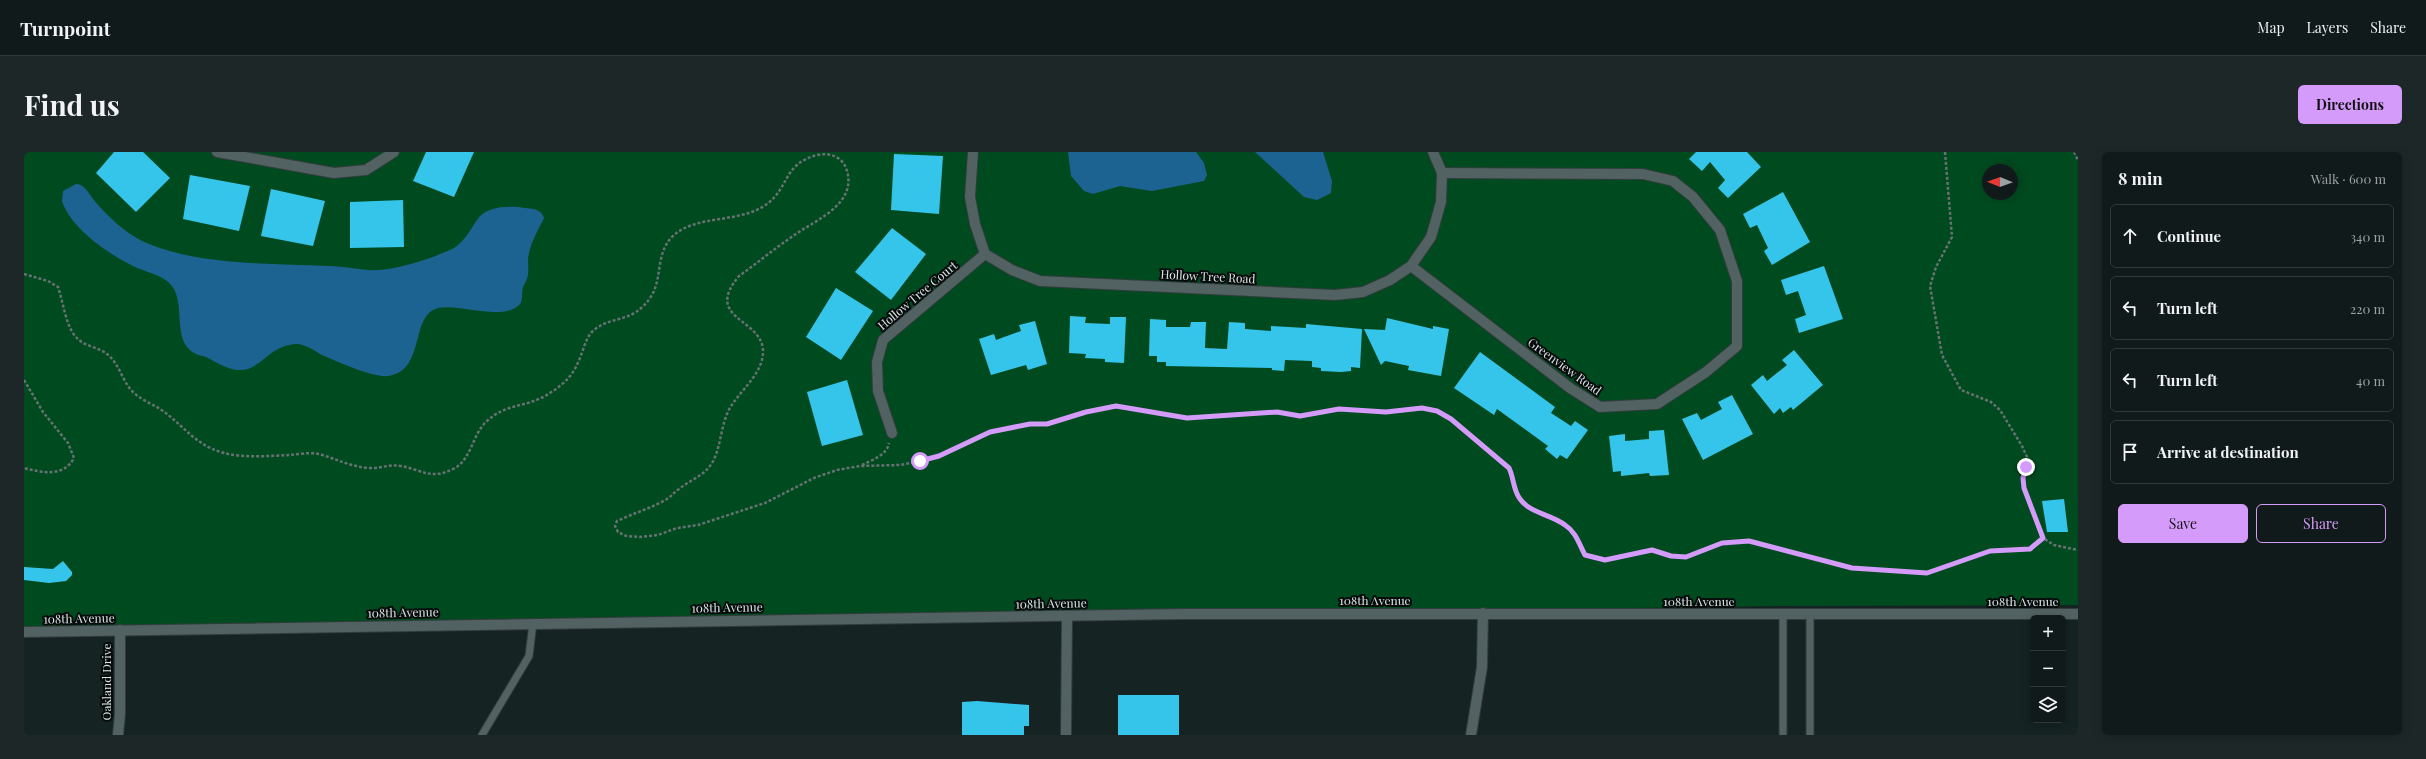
<!DOCTYPE html>
<html lang="en">
<head>
<meta charset="utf-8">
<style>
	body { margin:0; font-family:"Playfair Display",serif; background:#1e2727; color:#f1f3f6 }
	.controls { position:absolute; right:12px; bottom:12px; display:grid; overflow:hidden; border-radius:6px; box-shadow:0 2px 10px #0003 }
	.controls button { width:36px; height:36px; display:grid; place-items:center; padding:0; border:0; border-bottom:1px solid #303839; background:#101a1a; color:#f1f3f6; font:20px sans-serif }
	.compass { position:absolute; left:1958px; top:12px; width:36px; height:36px; border-radius:50%; background:#101a1a; box-shadow:0 2px 10px #0003; rotate:271deg }
	.stop { position:absolute; width:12px; height:12px; margin:-9px; border:3px solid #d59bfb; border-radius:50%; background:#fff }
	.stop.end { background:#d59bfb; border-color:#fff; box-shadow:0 1px 4px #0008 }
	.list { margin:0; padding:0; list-style:none }
	h2 { display:flex; justify-content:space-between; align-items:center; height:52px; margin:0; padding:0 16px; font-size:17px }
	h2 small { font-size:13px; font-weight:400; color:#9ca1a2 }
	.list li { display:grid; grid-template-columns:26px 1fr auto; gap:12px; align-items:center; box-sizing:border-box; height:64px; margin:0 8px 8px; padding:0 8px; border:1px solid #303839; border-radius:6px }
	.list b { display:block; font-size:15px; white-space:nowrap }
	.list em { font-size:13px; font-style:normal; color:#9ca1a2 }
	.actions { display:flex; gap:8px; padding:12px 16px }
	.actions a { flex:1; padding:9px 0; border:1px solid #d59bfb; border-radius:6px; text-align:center; font-size:14px; color:#d59bfb }
	.actions .main { background:#d59bfb; color:#111 }
	.icon { flex:none; width:22px; height:22px; fill:none; stroke:currentColor; stroke-width:2; stroke-linecap:round; stroke-linejoin:round }
	.map { position:relative; flex:none; width:2054px; height:583px; overflow:hidden; border-radius:6px }
	header { display:flex; align-items:center; gap:24px; box-sizing:border-box; height:56px; padding:0 20px; background:#101a1a; border-bottom:1px solid #303839 }
	header strong { font-size:19px }
	nav { display:flex; gap:22px; margin-inline-start:auto; font-size:14px }
	.intro { display:flex; align-items:center; justify-content:space-between; box-sizing:border-box; height:96px; padding:0 24px }
	h1 { margin:0; font-size:28px }
	.button { padding:10px 18px; border-radius:6px; background:#d59bfb; color:#111; font-size:14px; font-weight:700 }
	main { display:flex; gap:24px; padding:0 24px }
	aside { flex:1; background:#101a1a; border-radius:6px; box-shadow:0 2px 10px #0003 }
	.map>svg:first-child { display:block }
	.green { fill:#004a1f; fill-rule:evenodd }
	.water { fill:#1c6391 }
	.building { fill:#36c5ea }
	.lines { fill:none; stroke-linecap:round; stroke-linejoin:round }
	.service-casing { stroke:#323c3c; stroke-width:9 }
	.minor-casing { stroke:#323c3c; stroke-width:12 }
	.tertiary-casing { stroke:#323c3c; stroke-width:12 }
	.path { stroke:#667272; stroke-width:2.5; stroke-dasharray:3 2; stroke-linecap:butt }
	.service { stroke:#526161; stroke-width:7 }
	.minor { stroke:#526161; stroke-width:10 }
	.tertiary { stroke:#526161; stroke-width:10 }
	.route { stroke:#d59bfb; stroke-width:5 }
	.labels { text-anchor:middle; dominant-baseline:central; stroke-width:4; stroke-linejoin:round; paint-order:stroke }
	.street-label { font-size:12px; fill:#dde5e5; stroke:#060b0b }
</style>
</head>
<body>
<header>
<strong>Turnpoint</strong>
<nav><a>Map</a><a>Layers</a><a>Share</a></nav>
</header>
<div class="intro"><h1>Find us</h1><a class="button">Directions</a></div>
<main>
<div class="map">
<svg width="2054" height="583" viewBox="0 0 2054 583">
	<rect width="100%" height="100%" fill="#152323"/>
	<path class="green" d="M0 0H2054V453L1758 454 0 477ZM1964 18H1988V42H1964Z"/>
	<g class="water">
		<path d="M1044 0H1172L1180 11 1183 23 1180 29 1128 39 1096 34 1069 42 1060 39 1047 24Z"/>
		<path d="M1231 0H1299L1308 29 1307 41 1293 48 1280 45Z"/>
		<path d="M52 32C60 32 64 40 69 47 83 64 104 84 125 92 181 114 245 111 304 114 321 114 338 119 355 118 379 116 406 107 428 97 440 91 446 78 453 68 463 53 486 54 501 56 510 57 517 57 520 66 514 78 508 88 505 101 503 108 505 115 504 122 504 126 501 131 499 135 497 141 500 150 494 154 474 170 427 148 409 158 387 171 400 219 364 224 350 226 312 209 298 203 291 199 281 192 273 192 233 194 237 238 186 207 180 203 173 204 167 199 146 182 166 142 140 127 132 122 120 119 111 115 86 103 47 77 38 49L39 39Z"/>
	</g>
	<g class="building">
		<path d="M90 0H119L146 26 112 60 72 21Z"/>
		<path d="M402 0H450L430 45 389 29Z"/>
		<path d="M1672 0H1723L1737 15 1704 46 1694 36 1701 28 1686 10 1678 19 1665 7Z"/>
		<path d="M870 2 919 4 915 62 867 58Z"/>
		<path d="M166 23 226 34 215 79 159 67Z"/>
		<path d="M247 37 301 49 289 94 237 84Z"/>
		<path d="M1759 40 1786 90 1748 113 1740 99 1744 96 1733 73 1726 76 1719 62Z"/>
		<path d="M379 48 380 95 326 96V50Z"/>
		<path d="M868 76 902 102 867 148 831 120Z"/>
		<path d="M1800 114 1819 167 1775 181 1771 167 1782 163 1774 139 1762 143 1757 128Z"/>
		<path d="M812 136 849 159 817 208 782 185Z"/>
		<path d="M1046 164 1062 165 1061 171 1086 172V165H1102L1100 211 1081 210V207L1061 206 1062 202 1045 201Z"/>
		<path d="M1363 166 1409 177V174L1425 177 1417 224 1384 218 1385 214 1361 209 1357 213 1340 177 1361 178Z"/>
		<path d="M1126 167 1142 168V175H1166L1167 170H1182L1181 196 1203 197 1205 170 1221 171V177L1247 179V174L1282 176V172L1338 177 1336 216 1327 215V219L1317 220 1297 219V216L1288 215V209L1261 208 1260 219 1248 218V216L1142 214V210H1133V204H1125Z"/>
		<path d="M1011 169 1023 212 1004 218 1002 213 967 223 955 187 970 182 972 188 997 179 995 173Z"/>
		<path d="M1770 198 1799 233 1769 258 1767 255 1759 261 1756 256 1750 262 1727 233 1739 223 1743 229 1763 213 1758 208Z"/>
		<path d="M1456 200 1531 255 1527 261 1547 274 1551 269 1564 278 1543 307 1536 303 1533 307 1521 297 1524 294 1473 257 1470 263 1430 236Z"/>
		<path d="M823 228 839 283 798 294 783 240Z"/>
		<path d="M1708 243 1729 282 1679 308 1658 267 1673 261 1677 268 1698 257 1694 250Z"/>
		<path d="M1640 278 1645 323 1626 324 1625 321 1597 324V319L1589 320 1585 284 1601 282V289L1625 287V279Z"/>
		<path d="M2040 347 2044 380H2023L2018 349Z"/>
		<path d="M39 409 48 420V423L42 429 25 431 0 428V415L29 417Z"/>
		<rect x="1094" y="543" width="61" height="40"/>
		<path d="M953 549 1005 553V574H1000V583H938V550Z"/>
	</g>
	<g class="lines">
		<defs>
			<g id="service">
				<path d="M458 583 505 504 509 471"/>
				<path d="M1759 583V463"/>
				<path d="M1786 583V463"/>
			</g>
			<g id="minor">
				<path d="M193 0 310 21 342 18 370 0"/>
				<path d="M949 0 946 45 951 72 961 102 988 118 1016 129 1311 143 1339 140 1366 128 1387 114 1407 85 1417 50 1418 21 1409 0"/>
				<path d="M1387 114 1546 236 1576 255 1633 252 1682 220 1713 194V129L1696 78 1669 45 1649 29 1619 22 1418 21"/>
				<path d="M868 281 854 239 853 210 859 188 961 102"/>
				<path d="M94 583 96 562V478"/>
				<path d="M1042 583 1043 464"/>
				<path d="M1447 583 1458 515 1459 461"/>
			</g>
			<path id="tertiary" d="M0 480 1158 462H2054"/>
		</defs>
		<use href="#service" class="service-casing"/>
		<use href="#minor" class="minor-casing"/>
		<use href="#tertiary" class="tertiary-casing"/>
		<g class="path">
			<path d="M1921 0 1928 85 1912 115 1906 134 1918 203 1937 238 1967 250 1976 258 1998 294 2003 305 1999 325 2000 336 2019 386 2030 393 2054 398"/>
			<path d="M2050 0 2054 8"/>
			<path d="M0 122 24 129 34 135C39 149 42 175 52 185 59 194 74 195 83 202 96 212 98 230 110 241 118 248 128 252 136 257 159 272 170 293 200 301 219 306 245 304 266 303 275 302 286 300 295 302 313 307 329 316 348 316 358 316 366 312 377 314 398 318 407 328 429 317 448 308 448 282 463 269 480 253 498 255 517 246 524 243 532 237 537 233 560 215 557 188 570 178 588 163 608 172 626 146 639 128 631 102 648 85 670 62 716 72 743 52 765 36 759 12 793 3 805 0 818 5 822 16 834 48 799 65 778 78 756 92 736 109 715 124 679 167 737 166 739 198 740 220 718 237 707 254 696 272 698 294 688 311 680 324 666 328 655 337 650 340 648 344 643 347 628 356 610 361 593 369L591 374 594 380 602 384 616 385 634 383 653 376 674 373 741 351 790 326 813 318 836 314 876 313 896 309 915 304 967 280 1006 272H1023L1062 260 1092 254 1163 266 1253 260 1276 264 1315 257 1362 260 1397 256 1413 259 1427 267 1485 316C1490 326 1490 338 1496 347 1507 362 1527 362 1541 373 1552 381 1555 392 1561 403L1581 408 1628 398 1647 404 1662 405 1698 391 1725 389 1828 416 1903 421 1966 399 2006 397 2019 386"/>
			<path d="M0 228 19 260 44 291 50 306C40 325 19 321 0 316"/>
			<path d="M838 313C848 308 863 303 865 291"/>
		</g>
		<use href="#service" class="service"/>
		<use href="#minor" class="minor"/>
		<use href="#tertiary" class="tertiary"/>
	</g>
	<g class="lines">
		<path class="route" d="M896 309 915 304 966 280 1006 272H1023L1062 260 1092 254 1163 266 1253 260 1276 264 1315 257 1362 260 1398 256 1413 259 1427 267 1485 316C1490 326 1489 338 1496 347 1507 362 1527 362 1541 373 1552 380 1555 392 1561 403L1581 408 1628 398 1647 404 1662 405 1698 391 1725 389 1828 416 1903 421 1966 399 2006 397 2019 386 2000 336 1999 326 2002 315"/>
	</g>
	<g class="labels">
		<g class="street-label">
			<text transform="translate(1184 124) rotate(3)">Hollow Tree Road</text>
			<text transform="translate(893 143) rotate(-40)">Hollow Tree Court</text>
			<text transform="translate(1541 214) rotate(36)">Greenview Road</text>
			<text x="1351" y="448">108th Avenue</text>
			<text x="1675" y="449">108th Avenue</text>
			<text x="1999" y="449">108th Avenue</text>
			<text transform="translate(1027 451) rotate(-1)">108th Avenue</text>
			<text transform="translate(703 455) rotate(-1)">108th Avenue</text>
			<text transform="translate(379 460) rotate(-1)">108th Avenue</text>
			<text transform="translate(55 466) rotate(-1)">108th Avenue</text>
			<text transform="translate(82 530) rotate(-90)">Oakland Drive</text>
		</g>
	</g>
</svg>
<div class="controls">
<button>+</button>
<button>−</button>
<button><svg class="icon" aria-label="layers" viewBox="0 0 24 24"><path d="M12 4l9 5-9 5-9-5zM3 14l9 5 9-5"/></svg></button>
</div>
<svg class="compass" viewBox="-18 -18 36 36"><path d="M0-13l5 13h-10z" fill="#e53935"/><path d="M0 13l5-13h-10z" fill="#9ca1a2"/></svg>
<div class="stop" style="left:896px;top:309px"></div>
<div class="stop end" style="left:2002px;top:315px"></div>
</div>
<aside>
<h2>8 min<small>Walk · 600 m</small></h2>
<ul class="list">
<li><svg class="icon" aria-label="ahead" viewBox="0 0 24 24"><path d="M12 20V5M6 11l6-6 6 6"/></svg><div><b>Continue</b></div><em>340 m</em></li>
<li><svg class="icon" aria-label="left" viewBox="0 0 24 24"><path d="M17 20v-9H6M10 6l-5 5 5 5"/></svg><div><b>Turn left</b></div><em>220 m</em></li>
<li><svg class="icon" aria-label="left" viewBox="0 0 24 24"><path d="M17 20v-9H6M10 6l-5 5 5 5"/></svg><div><b>Turn left</b></div><em>40 m</em></li>
<li><svg class="icon" aria-label="arrive" viewBox="0 0 24 24"><path d="M6 21V4h12l-3 4 3 4H6"/></svg><div><b>Arrive at destination</b></div></li>
</ul>
<div class="actions"><a class="main">Save</a><a>Share</a></div>
</aside>
</main>
</body>
</html>
